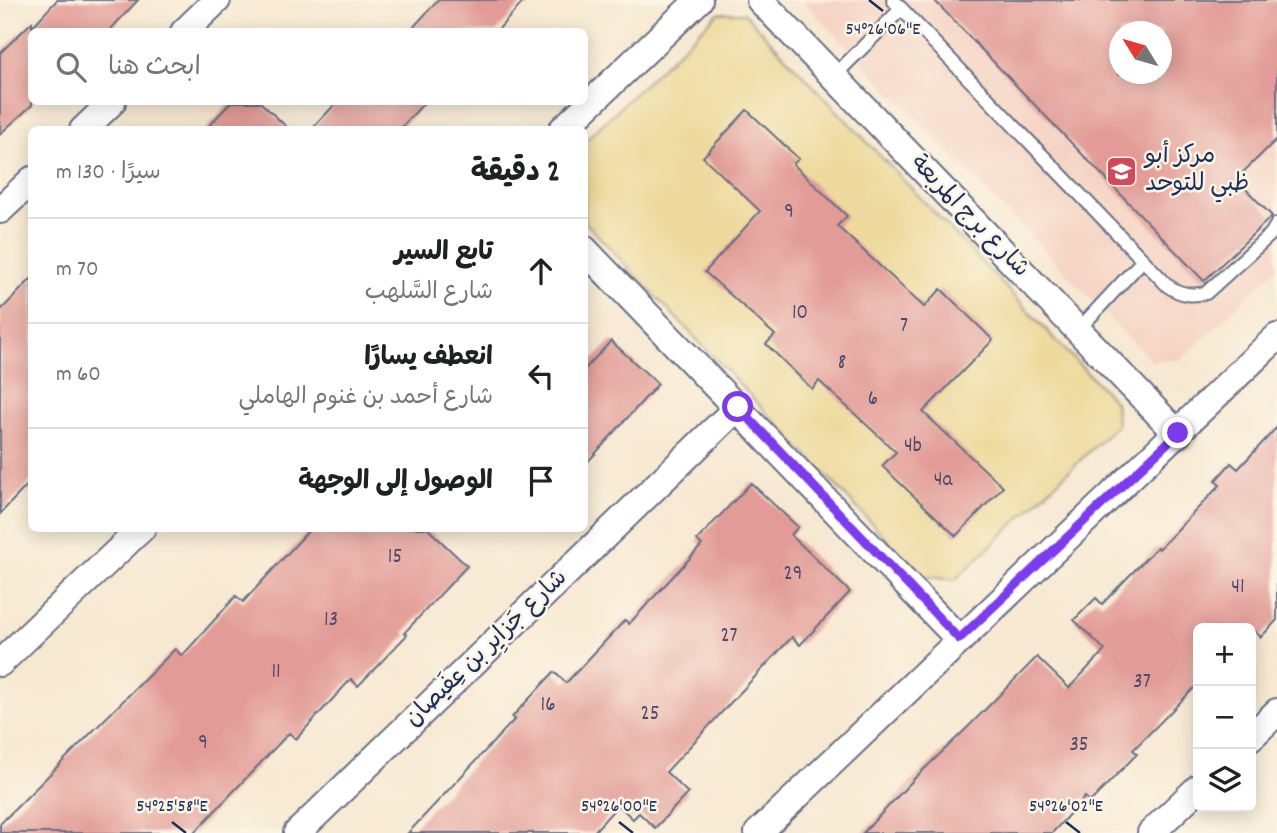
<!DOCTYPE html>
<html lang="ar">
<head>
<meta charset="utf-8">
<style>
	body { margin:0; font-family:Dekko,"Playpen Sans Arabic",sans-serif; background:#f6f6f6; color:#202124; direction:rtl }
	.controls { position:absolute; right:21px; bottom:21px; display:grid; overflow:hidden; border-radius:10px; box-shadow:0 4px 18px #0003 }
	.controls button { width:63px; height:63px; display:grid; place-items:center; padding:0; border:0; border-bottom:2px solid #e0e0e0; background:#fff; color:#202124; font:35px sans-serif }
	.compass { position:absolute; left:1109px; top:21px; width:63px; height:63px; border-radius:50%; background:#fff; box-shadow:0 4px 18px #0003; rotate:307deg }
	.stop { position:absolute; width:21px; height:21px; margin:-16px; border:5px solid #7c3aed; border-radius:50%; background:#fff }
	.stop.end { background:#7c3aed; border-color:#fff; box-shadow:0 2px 7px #0008 }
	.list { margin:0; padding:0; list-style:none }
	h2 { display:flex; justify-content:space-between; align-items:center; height:91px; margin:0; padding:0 28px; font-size:30px }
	h2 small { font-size:23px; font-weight:400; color:#757577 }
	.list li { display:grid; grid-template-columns:46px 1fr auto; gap:21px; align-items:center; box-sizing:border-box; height:105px; padding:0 28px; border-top:2px solid #e0e0e0 }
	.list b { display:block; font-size:26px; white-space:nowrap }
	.list p { margin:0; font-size:23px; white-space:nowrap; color:#757577 }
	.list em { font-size:23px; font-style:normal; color:#757577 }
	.icon { flex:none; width:38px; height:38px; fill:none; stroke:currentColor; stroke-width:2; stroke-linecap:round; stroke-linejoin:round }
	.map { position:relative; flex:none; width:1277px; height:833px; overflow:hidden; direction:ltr }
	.search { position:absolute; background:#fff; box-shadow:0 4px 18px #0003; left:28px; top:28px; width:560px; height:77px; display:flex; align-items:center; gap:18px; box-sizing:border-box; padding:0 24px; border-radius:10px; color:#757577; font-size:26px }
	.panel { position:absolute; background:#fff; box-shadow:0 4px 18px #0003; left:28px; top:126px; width:560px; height:406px; border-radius:10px; direction:rtl }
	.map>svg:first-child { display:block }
	.built { fill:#f5d2c2; fill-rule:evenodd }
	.sand { fill:#eeda9e; stroke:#84847e; stroke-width:2 }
	.building { fill:#e29b96; fill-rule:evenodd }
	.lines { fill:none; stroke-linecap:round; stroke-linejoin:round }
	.lane-casing { stroke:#687086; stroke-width:16 }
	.street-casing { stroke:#687086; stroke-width:30 }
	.lane { stroke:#fff; stroke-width:12 }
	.street { stroke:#fff; stroke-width:26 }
	.route { stroke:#7c3aed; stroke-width:9 }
	.ticks { fill:none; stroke:#1b2f5e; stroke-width:2.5 }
	.labels { text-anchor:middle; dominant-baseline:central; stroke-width:5; stroke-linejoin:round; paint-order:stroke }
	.number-label { font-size:21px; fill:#4d4a6c }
	.poi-label { font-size:24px; fill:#1b2f5e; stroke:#fcf5e5; text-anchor:start }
	.street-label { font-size:24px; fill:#1b2f5e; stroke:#fcf5e5 }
	.ticks-label { font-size:18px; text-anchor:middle; fill:#1b2f5e; stroke:#fcf5e5; stroke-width:5; stroke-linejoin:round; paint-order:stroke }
</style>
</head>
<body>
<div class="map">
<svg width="1277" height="833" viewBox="0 0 1277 833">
	<rect width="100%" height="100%" fill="#fcf5e5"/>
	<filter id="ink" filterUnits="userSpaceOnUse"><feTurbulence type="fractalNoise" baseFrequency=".0143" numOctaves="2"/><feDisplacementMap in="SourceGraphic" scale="14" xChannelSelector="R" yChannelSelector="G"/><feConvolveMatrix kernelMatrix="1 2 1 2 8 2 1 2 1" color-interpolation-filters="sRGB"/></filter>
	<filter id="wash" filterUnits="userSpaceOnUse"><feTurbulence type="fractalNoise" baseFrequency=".00686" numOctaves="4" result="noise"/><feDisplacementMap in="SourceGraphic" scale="28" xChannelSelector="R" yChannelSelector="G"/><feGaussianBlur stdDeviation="1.57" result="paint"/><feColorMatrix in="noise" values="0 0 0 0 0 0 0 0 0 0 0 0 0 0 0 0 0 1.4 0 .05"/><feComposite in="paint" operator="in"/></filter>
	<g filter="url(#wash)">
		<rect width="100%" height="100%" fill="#f7e8d1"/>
		<path class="built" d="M802 0H1277V268L1181 360 1151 361ZM1120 32H1162V74H1120Z"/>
		<path class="sand" d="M718 13H744L1115 402 1117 425 955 580 922 576 585 222V141Z"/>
		<g id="blocks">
			<g class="building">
				<path d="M57 0H138L108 32H32V105L0 134V53L32 22V27Z"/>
				<path d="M438 0H525L496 32H409Z"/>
				<path d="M934 0H1277V139L1236 179 1272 216 1204 281ZM1119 32H1161V74H1119Z"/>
				<path d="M231 102H260L290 130H205Z"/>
				<path d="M337 102H425L399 130H311Z"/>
				<path d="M747 110 799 159 793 164 847 216 837 226 924 307 941 289 993 340 923 412 1003 487 956 536 882 466 896 452 819 381 812 389 766 344 775 335 705 272 760 211 703 157Z"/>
				<path d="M32 278V480L0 514V311Z"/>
				<path d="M611 341 658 384 584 466V370Z"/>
				<path d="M1277 427V620L1261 637 1251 628H1198V684L1133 750 1137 754 1090 802 1085 797 1052 833H863L915 778 969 726 1037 657 1069 688 1105 650 1074 620 1096 598 1102 604 1157 547 1159 549 1220 485 1215 481 1231 463 1238 469Z"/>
				<path d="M751 483 798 527 791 535 850 592 800 645 792 637 666 772 688 793 655 828 639 813 633 819 618 805 593 833H408L515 719 512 717 554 672 566 683 625 620 629 624 702 545 697 540Z"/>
				<path d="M311 528H427L467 566 404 633 407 635 358 686 351 679 296 739 289 733 194 833H0V824L175 649 182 656 236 596 243 602Z"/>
			</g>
		</g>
	</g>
	<g filter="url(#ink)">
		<use href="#blocks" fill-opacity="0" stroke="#687086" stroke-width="2"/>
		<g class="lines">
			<defs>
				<g id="lane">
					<path d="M893 0 1168 286C1181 295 1192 296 1206 293L1271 234 1277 224"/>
					<path d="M834 76 901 9"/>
					<path d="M1078 330 1143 260"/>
				</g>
				<g id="street">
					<path d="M760 0 1178 434"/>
					<path d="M184 32 217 0"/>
					<path d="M83 130 112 102"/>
					<path d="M562 130 699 0"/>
					<path d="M0 210 32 180"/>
					<path d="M584 249 959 639"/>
					<path d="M0 663 142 528"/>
					<path d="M1251 737 1277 712"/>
					<path d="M297 833 738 407"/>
					<path d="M758 833 1277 337"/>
					<path d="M1151 833 1198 788"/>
				</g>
			</defs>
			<use href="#lane" class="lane-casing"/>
			<use href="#street" class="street-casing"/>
			<use href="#lane" class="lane"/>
			<use href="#street" class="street"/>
		</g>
	</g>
	<g class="lines" filter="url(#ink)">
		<path class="route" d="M738 407 959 639 1178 433"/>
	</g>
	<path class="ticks" d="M869 0 883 11M172 822 186 833M619 822 633 833M1066 822 1080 833"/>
	<defs>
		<symbol id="school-square" viewBox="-11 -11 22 22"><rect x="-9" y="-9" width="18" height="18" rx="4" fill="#d1495b" stroke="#fcf5e5"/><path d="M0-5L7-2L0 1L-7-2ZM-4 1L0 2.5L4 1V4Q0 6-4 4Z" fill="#fff"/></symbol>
	</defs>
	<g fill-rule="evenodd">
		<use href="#school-square" x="1104" y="154" width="35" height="35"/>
	</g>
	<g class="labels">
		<g class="number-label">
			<text x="789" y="213">9</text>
			<text x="800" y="314">10</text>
			<text x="904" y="327">7</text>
			<text x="842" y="364">8</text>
			<text x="873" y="400">6</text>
			<text x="913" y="447">4b</text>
			<text x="943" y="481">4a</text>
			<text x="395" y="558">15</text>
			<text x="793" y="575">29</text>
			<text x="1238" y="588">41</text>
			<text x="331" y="621">13</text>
			<text x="729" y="637">27</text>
			<text x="276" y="673">11</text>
			<text x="1142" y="683">37</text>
			<text x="548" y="706">16</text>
			<text x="650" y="715">25</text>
			<text x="203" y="744">9</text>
			<text x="1079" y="746">35</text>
		</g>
		<g class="poi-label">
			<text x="1145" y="157">مركز أبو<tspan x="1145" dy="28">ظبي للتوحد</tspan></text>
		</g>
		<g class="street-label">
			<text transform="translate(969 217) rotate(46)">شارع برج المربعة</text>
			<text transform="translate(487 649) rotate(-44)">شارع جَزايِر بن عِفَيصان</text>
		</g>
	</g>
	<g class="ticks-label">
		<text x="883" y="34">54°26'06"E</text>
		<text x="172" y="811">54°25'58"E</text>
		<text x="619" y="811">54°26'00"E</text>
		<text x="1066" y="811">54°26'02"E</text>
	</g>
</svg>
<div class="controls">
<button>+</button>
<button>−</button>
<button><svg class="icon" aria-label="layers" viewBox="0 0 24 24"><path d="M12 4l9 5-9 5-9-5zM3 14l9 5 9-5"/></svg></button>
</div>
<svg class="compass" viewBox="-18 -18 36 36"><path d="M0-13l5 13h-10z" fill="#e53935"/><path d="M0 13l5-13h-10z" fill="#757577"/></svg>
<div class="stop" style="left:738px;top:407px"></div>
<div class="stop end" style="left:1178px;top:433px"></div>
<div class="search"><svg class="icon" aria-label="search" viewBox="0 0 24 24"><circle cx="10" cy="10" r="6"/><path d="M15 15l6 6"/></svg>ابحث هنا</div>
<section class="panel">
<h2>2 دقيقة<small>سيرًا · 130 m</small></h2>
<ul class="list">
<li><svg class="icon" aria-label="ahead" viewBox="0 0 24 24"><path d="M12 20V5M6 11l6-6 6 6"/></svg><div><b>تابع السير</b><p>شارع السَّلهب</p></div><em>70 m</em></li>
<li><svg class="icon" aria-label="left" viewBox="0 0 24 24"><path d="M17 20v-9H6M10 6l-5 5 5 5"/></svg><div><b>انعطف يسارًا</b><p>شارع أحمد بن غنوم الهاملي</p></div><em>60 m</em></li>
<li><svg class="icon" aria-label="arrive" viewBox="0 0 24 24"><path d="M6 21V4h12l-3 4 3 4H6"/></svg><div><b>الوصول إلى الوجهة</b></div></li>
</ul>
</section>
</div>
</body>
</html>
